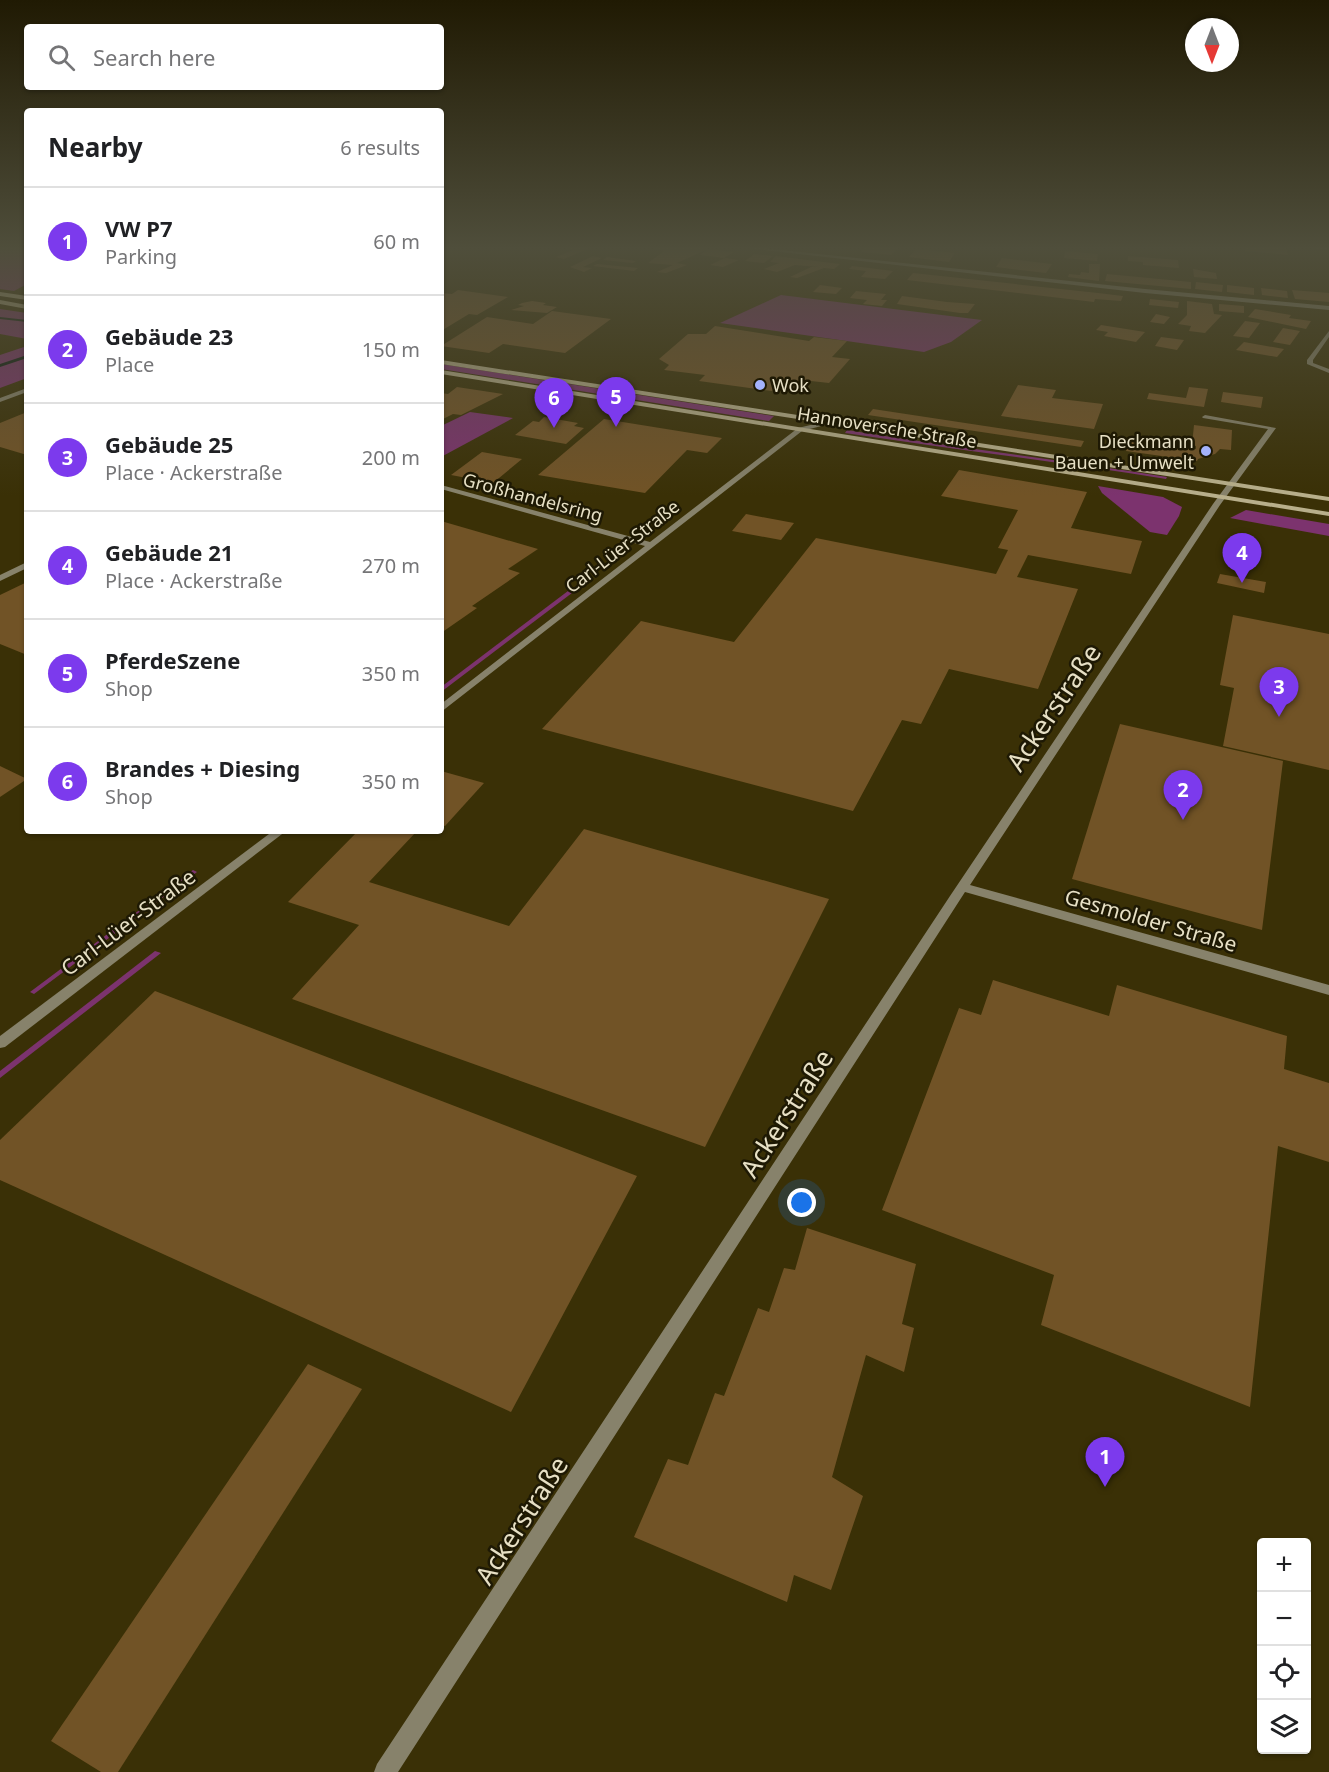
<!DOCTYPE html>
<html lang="en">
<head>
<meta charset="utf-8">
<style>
	body { margin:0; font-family:"Noto Sans",sans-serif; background:#f6f6f6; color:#202124 }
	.controls { position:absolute; right:18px; bottom:18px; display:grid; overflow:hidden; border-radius:6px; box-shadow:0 2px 4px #0004 }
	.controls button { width:54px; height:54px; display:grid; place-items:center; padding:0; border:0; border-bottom:2px solid #e0e0e0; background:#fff; color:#202124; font:30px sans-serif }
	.compass { position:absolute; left:1185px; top:18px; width:54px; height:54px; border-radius:50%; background:#fff; box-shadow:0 2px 4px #0004; rotate:180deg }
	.you { position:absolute; left:802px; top:1203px; width:21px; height:21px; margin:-15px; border:4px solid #fff; border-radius:50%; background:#1a73e8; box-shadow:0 0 0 9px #1a73e833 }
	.badge { display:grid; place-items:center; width:39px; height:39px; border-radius:50%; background:#7c3aed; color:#fff; font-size:20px; font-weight:700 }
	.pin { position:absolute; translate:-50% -50px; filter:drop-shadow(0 2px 3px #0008) }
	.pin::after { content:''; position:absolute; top:32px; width:21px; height:18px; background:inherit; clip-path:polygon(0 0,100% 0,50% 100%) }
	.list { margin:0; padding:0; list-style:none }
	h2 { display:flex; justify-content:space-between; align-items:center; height:78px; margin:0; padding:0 24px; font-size:26px }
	h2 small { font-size:20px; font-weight:400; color:#757577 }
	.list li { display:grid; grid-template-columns:39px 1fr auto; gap:18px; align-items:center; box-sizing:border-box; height:108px; padding:0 24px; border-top:2px solid #e0e0e0 }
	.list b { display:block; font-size:22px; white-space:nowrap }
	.list p { margin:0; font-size:20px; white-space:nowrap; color:#757577 }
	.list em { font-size:20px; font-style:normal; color:#757577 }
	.icon { flex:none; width:33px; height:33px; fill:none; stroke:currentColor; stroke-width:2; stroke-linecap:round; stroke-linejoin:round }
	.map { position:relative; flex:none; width:1329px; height:1772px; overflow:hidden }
	.search { position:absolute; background:#fff; box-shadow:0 2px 4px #0004; left:24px; top:24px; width:420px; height:66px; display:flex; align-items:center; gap:15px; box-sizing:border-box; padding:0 21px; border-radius:6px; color:#757577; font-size:22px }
	.panel { position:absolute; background:#fff; box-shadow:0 2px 4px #0004; left:24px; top:108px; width:420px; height:726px; border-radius:6px }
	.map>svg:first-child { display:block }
	.green { fill:#7c336e }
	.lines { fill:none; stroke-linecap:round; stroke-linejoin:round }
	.stream { fill:#0c1c12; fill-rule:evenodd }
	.building { fill:#715326 }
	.minor { fill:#87826b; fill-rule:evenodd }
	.secondary { fill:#b8af8b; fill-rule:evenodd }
	.poi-dot { fill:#a4b2fc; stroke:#1e1904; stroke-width:2 }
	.labels { text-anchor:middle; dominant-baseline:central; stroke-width:5; stroke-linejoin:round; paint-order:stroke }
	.far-poi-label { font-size:18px; fill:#e7e0c5; stroke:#1e1904; text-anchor:start }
	.far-street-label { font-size:18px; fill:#e7e0c5; stroke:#1e1904 }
	.street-label { font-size:21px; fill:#e7e0c5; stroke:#1e1904 }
	.near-street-label { font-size:26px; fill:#e7e0c5; stroke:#1e1904 }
</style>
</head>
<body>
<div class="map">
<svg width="1329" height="1772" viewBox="0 0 1329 1772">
	<rect width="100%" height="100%" fill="#3a3006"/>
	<g class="green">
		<path d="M0 248H27V284L14 291 0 289Z"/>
		<path d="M781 295 982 320 951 342 924 352 720 323Z"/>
		<path d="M0 309 27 313V339L0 334Z"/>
		<path d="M27 346V378L0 388V355Z"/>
		<path d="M441 364 774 416 769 421 441 369Z"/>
		<path d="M470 412 513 418 441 457V426Z"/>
		<path d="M847 430C953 447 1060 460 1167 477L1166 479C1059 462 952 449 845 433Z"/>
		<path d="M1098 486 1163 497 1182 507 1179 516 1167 535 1150 532 1102 493Z"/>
		<path d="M1246 510 1329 524V536L1230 518Z"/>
		<path d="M568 591 572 593 441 692V687Z"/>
		<path d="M193 870 197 872 34 994 30 992Z"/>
		<path d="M155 951 161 953 0 1078V1071Z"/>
	</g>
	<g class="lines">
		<g class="stream">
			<path d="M0 317 27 320V322L0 319Z"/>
			<path d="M27 355V358L0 367V364Z"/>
		</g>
	</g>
	<g class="building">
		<path d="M568 248H590L564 259 556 257 573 250Z"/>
		<path d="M652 248H700L734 252 724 258 700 255 708 249 677 263 687 265 666 273 657 272 673 265 648 263 664 251Z"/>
		<path d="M865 248H898L891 255 861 252Z"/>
		<path d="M1245 248H1286L1288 255 1245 251Z"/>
		<path d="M916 249 955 253 949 262 909 257Z"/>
		<path d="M1065 251 1098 254 1097 261 1064 258Z"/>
		<path d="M754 254 773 256 764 263 745 261Z"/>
		<path d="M593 256 602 258 583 267 592 268 584 272 570 267Z"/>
		<path d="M776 256 815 261 840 264 834 269 824 268 797 278 790 277 811 267H819L795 265 777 272 764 269 779 263 770 262Z"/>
		<path d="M1128 256 1178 260 1179 268 1143 265V262L1128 261Z"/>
		<path d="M607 257 636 261 633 263 603 260Z"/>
		<path d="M725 258 739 260 723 267 710 265Z"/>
		<path d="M1002 258 1052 264 1046 273 996 267Z"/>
		<path d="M597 264 638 268 634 271 593 266Z"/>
		<path d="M1089 264H1100L1099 281 1068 277 1069 274 1080 275 1081 272 1089 273Z"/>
		<path d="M852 266 869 268 893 271 885 279 861 277 866 271 849 269Z"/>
		<path d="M1193 269 1216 273 1217 279 1194 277Z"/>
		<path d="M913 273 1098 293 1123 296 1121 301 1095 299 1094 302 907 280Z"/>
		<path d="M1107 274 1191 282V289L1105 281Z"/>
		<path d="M1196 282 1223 285 1222 292 1195 289Z"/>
		<path d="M820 285 842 288 836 294 813 292Z"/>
		<path d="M1227 285 1254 288V295L1227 292Z"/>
		<path d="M1261 288 1287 291 1288 298 1262 295Z"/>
		<path d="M458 290 508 297 477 315 469 314 441 331V293L452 294Z"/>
		<path d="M1292 290 1329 293V302L1295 299Z"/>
		<path d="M856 291 886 294 881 300H887L882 306 863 304 867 300 850 298Z"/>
		<path d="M902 296 947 302 975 304 968 313H960L897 304Z"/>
		<path d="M1150 299 1179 302 1178 308 1149 305Z"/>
		<path d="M532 301 546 303 543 305 557 307 547 313 511 310 524 306 518 305 522 303Z"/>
		<path d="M1187 301 1212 304 1214 314 1222 315 1205 333 1189 331 1191 326 1178 324 1187 315Z"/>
		<path d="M1219 304 1244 306V313L1219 311Z"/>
		<path d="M1255 309 1291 315 1289 318 1311 321 1306 329 1248 317Z"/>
		<path d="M552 311 611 319 565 353 503 344 489 353 441 346 487 317 533 324Z"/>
		<path d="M1156 314 1170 317 1164 324 1150 322Z"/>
		<path d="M1245 321 1260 323 1249 338 1233 336Z"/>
		<path d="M1101 325 1145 332 1136 342 1104 336 1108 332 1096 330Z"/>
		<path d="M715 326 809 341 814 337 847 341 832 357 850 359 829 383 811 381 798 392 777 386 772 391 699 381 705 375 664 370 669 365 659 359 688 334H706Z"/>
		<path d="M1283 328 1300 331 1290 345 1273 342Z"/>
		<path d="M1161 337 1184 340 1177 350 1155 346Z"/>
		<path d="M1244 342 1284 349 1277 357 1236 350Z"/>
		<path d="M1018 385 1056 390 1052 398 1103 404 1094 429 1001 416Z"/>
		<path d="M457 387 503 394 461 415 453 414 441 420V393L448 394Z"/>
		<path d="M1189 387 1208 389 1204 407 1147 399 1149 393 1186 398Z"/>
		<path d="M1223 392 1263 397 1261 408 1221 402Z"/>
		<path d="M873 409 1084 441 1081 447 868 415Z"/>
		<path d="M27 412V455L0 447V423Z"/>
		<path d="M544 417 578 423 574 426 584 428 566 444 515 435 533 421 539 422Z"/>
		<path d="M604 419 722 438 707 453 687 450 645 493 538 475Z"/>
		<path d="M1194 425 1232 430 1231 450 1220 449 1215 454 1198 459 1197 461 1126 451 1130 439 1196 449V446L1192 445Z"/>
		<path d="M482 452 522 459 493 483 451 475Z"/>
		<path d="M959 470 1087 492 1071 528 1142 541 1131 574 1028 555 1017 577 1078 589 1038 689 949 669 921 724 902 720 853 811 542 729 641 621 734 642 816 538 996 574 1008 550 998 548 1018 510 941 496Z"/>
		<path d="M746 514 794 523 781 540 732 531Z"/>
		<path d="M441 521 538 549 508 569 520 573 472 606 477 608 441 633Z"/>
		<path d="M1220 574 1266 582 1264 593 1217 583Z"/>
		<path d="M27 582V655L0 644V595Z"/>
		<path d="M1233 615 1329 634V770L1223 746 1234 688 1220 685Z"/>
		<path d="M1120 724 1283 761 1262 930 1072 879Z"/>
		<path d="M0 766 27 779 0 797Z"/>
		<path d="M441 771 484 783 445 826 441 825Z"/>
		<path d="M584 829 829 899 705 1147 292 999 359 925 288 902 358 831H417L369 882 509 926Z"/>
		<path d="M993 980 1109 1016 1117 985 1287 1036 1284 1069 1329 1083V1162L1278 1146 1250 1407 1041 1325 1054 1275 882 1210 959 1008 981 1015Z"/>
		<path d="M155 991 637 1176 511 1412 0 1180V1140Z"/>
		<path d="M807 1228 916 1264 902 1324 914 1328 904 1372 866 1355 832 1477 863 1496 831 1590 794 1575 787 1602 634 1537 668 1459 688 1465 715 1393 724 1396 758 1308 769 1312 784 1268 795 1270Z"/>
		<path d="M308 1364 362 1389 118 1772H101L51 1741Z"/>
	</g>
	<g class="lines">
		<g class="minor">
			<path d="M746 248H763L1145 289 1329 306V310L1145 293Z"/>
			<path d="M1314 248H1329V250Z"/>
			<path d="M1329 331V337L1313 360V363L1329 369V373L1307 364V360Z"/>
			<path d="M27 388V392L0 402V398Z"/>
			<path d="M1205 415 1276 428 1220 505 970 885 1329 985V995L965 892 398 1772H374L377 1764 950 896 1213 504 1268 429 1203 418 1202 417Z"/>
			<path d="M831 420 834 422 833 423 802 431 441 712V704L645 546 441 489V485L650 542 798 428Z"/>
			<path d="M27 562V568L0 581V575Z"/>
			<path d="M273 831H286L5 1047 0 1048V1036Z"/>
		</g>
		<g class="secondary">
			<path d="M0 292 27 296V300L0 296Z"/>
			<path d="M0 300 27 305V309L0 304Z"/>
			<path d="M441 360 1329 497V501L441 364Z"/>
			<path d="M441 370 1329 512V516L441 374Z"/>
		</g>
	</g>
	<linearGradient id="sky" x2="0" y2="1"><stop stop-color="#201a03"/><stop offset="0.5" stop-color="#4f4e3b"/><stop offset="1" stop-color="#4f4e3b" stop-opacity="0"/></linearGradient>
	<rect width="1329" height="496" fill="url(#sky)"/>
	<g class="poi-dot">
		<circle cx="760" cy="385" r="6"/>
		<circle cx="1206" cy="451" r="6"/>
	</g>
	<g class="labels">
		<g class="far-poi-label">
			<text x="772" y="385">Wok</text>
			<text x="1194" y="441" text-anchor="end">Dieckmann<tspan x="1194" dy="21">Bauen + Umwelt</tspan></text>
		</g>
		<g class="far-street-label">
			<text transform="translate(887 427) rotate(9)">Hannoversche Straße</text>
			<text transform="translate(533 497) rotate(15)">Großhandelsring</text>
			<text transform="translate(622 546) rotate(-38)">Carl-Lüer-Straße</text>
		</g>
		<g class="street-label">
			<text transform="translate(1151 920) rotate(16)">Gesmolder Straße</text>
			<text transform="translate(128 922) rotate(-37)">Carl-Lüer-Straße</text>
		</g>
		<g class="near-street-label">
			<text transform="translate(1053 707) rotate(-56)">Ackerstraße</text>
			<text transform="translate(786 1113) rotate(-57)">Ackerstraße</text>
			<text transform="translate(521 1520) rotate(-57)">Ackerstraße</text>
		</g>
	</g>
</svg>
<div class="controls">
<button>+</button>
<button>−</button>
<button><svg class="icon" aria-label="locate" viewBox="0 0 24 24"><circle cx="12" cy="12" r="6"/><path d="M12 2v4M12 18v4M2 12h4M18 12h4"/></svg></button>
<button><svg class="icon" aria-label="layers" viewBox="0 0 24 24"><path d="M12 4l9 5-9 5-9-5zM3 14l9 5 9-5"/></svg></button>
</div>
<svg class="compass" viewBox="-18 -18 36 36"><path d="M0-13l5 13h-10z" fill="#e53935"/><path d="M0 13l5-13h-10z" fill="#757577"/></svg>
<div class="you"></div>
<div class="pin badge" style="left:1105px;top:1487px">1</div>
<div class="pin badge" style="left:1183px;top:820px">2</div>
<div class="pin badge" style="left:1279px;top:717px">3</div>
<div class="pin badge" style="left:1242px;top:583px">4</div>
<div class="pin badge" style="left:616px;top:427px">5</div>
<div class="pin badge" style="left:554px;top:428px">6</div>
<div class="search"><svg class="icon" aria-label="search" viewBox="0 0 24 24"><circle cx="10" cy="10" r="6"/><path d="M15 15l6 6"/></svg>Search here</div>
<section class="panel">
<h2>Nearby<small>6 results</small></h2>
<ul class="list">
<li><span class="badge">1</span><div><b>VW P7</b><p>Parking</p></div><em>60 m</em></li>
<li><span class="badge">2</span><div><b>Gebäude 23</b><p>Place</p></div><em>150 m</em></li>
<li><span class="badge">3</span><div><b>Gebäude 25</b><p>Place · Ackerstraße</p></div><em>200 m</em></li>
<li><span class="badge">4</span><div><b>Gebäude 21</b><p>Place · Ackerstraße</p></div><em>270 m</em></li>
<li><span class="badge">5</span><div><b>PferdeSzene</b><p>Shop</p></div><em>350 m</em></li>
<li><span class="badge">6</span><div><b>Brandes + Diesing</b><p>Shop</p></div><em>350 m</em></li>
</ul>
</section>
</div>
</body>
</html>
